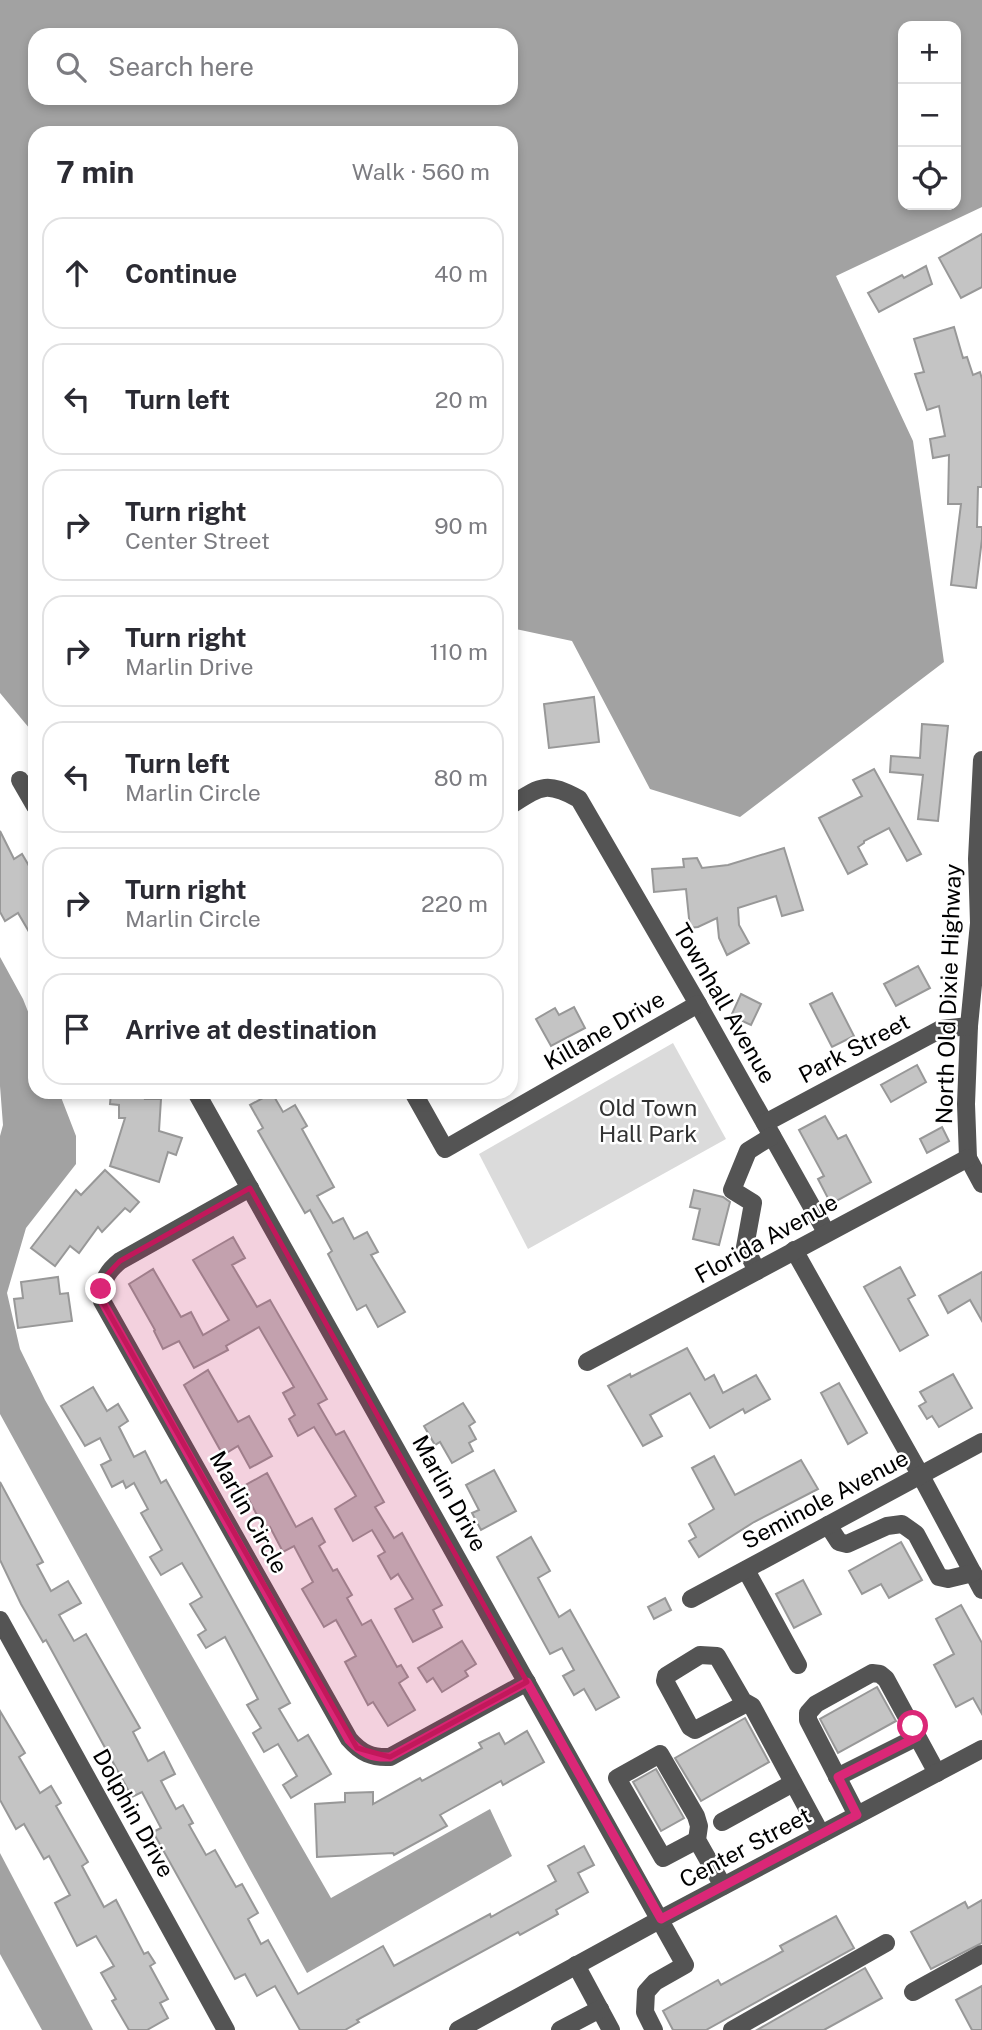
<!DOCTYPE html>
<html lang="en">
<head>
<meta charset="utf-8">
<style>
	body { margin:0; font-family:"Public Sans",sans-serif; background:#f2f2f3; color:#2b2b33 }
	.controls { position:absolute; right:21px; top:21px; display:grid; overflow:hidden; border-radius:14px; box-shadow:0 4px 10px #0003 }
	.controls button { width:63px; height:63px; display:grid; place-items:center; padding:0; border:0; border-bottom:2px solid #e1e1e2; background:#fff; color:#2b2b33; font:35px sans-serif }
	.stop { position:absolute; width:21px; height:21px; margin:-16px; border:5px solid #db2777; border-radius:50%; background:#fff }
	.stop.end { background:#db2777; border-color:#fff; box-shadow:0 2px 7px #0008 }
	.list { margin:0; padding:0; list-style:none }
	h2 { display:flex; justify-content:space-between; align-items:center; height:91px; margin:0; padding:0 28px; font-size:30px }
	h2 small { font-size:23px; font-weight:400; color:#7c7c81 }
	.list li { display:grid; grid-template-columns:46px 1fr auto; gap:21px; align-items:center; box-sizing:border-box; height:112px; margin:0 14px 14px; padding:0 14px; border:2px solid #e1e1e2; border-radius:21px }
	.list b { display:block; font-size:26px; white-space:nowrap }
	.list p { margin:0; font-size:23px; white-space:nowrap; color:#7c7c81 }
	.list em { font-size:23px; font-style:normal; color:#7c7c81 }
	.icon { flex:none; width:38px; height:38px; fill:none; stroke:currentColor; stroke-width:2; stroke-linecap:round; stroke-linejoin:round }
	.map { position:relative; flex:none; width:982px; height:2030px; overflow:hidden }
	.search { position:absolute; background:#fff; box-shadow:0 4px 10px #0003; left:28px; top:28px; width:490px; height:77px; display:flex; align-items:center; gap:18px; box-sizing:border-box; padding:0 24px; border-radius:21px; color:#7c7c81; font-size:26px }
	.panel { position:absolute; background:#fff; box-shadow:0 4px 10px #0003; left:28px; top:126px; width:490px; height:973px; border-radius:21px }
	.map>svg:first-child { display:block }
	.green { fill:#dbdbdb }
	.water { fill:#a2a2a2; fill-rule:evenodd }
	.building { fill:#c4c4c4; stroke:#989898; stroke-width:2 }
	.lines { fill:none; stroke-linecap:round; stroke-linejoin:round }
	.minor { stroke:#545454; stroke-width:18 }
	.route { stroke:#db2777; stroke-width:9 }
	.marked { fill:#c2185b; fill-opacity:0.2; stroke:#c2185b; stroke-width:5; stroke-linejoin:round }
	.labels { text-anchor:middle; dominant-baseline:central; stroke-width:5; stroke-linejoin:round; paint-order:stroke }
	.street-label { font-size:23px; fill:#000; stroke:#fff }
	.park-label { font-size:23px; fill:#323232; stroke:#fff }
</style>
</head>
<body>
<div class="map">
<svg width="982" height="2030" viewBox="0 0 982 2030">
	<rect width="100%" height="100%" fill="#fff"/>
	<path class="green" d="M673 1043 726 1139 528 1249 479 1154Z"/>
	<g class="water">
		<path d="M0 0H982V207L836 276 913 441 944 662 740 817 650 789 572 641 511 628V133H35V735L0 693ZM903 26H956V205H903ZM35 35H511V98H35Z"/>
		<path d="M0 957 23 999 35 1029V1092H59L76 1136V1164L26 1228 7 1293 20 1349 45 1400 331 1898 490 1809 512 1856 307 1973 0 1414V1136L3 1125 0 1086Z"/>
		<path d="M0 1853 93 2030H42L0 1954Z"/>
	</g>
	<g class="building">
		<path d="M982 234V287L961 298 939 258Z"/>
		<path d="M926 266 932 284 879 312 868 293 902 275 904 278Z"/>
		<path d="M954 327 963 358 967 357 973 375 980 372 982 379V487H978L977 527H982V539L976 588 951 585 961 504H948L949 455 933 458 930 439 945 436 939 406 927 410 915 374 924 372 914 339Z"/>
		<path d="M594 697 599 742 549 748 544 704Z"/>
		<path d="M922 724 948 726 938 821 918 819 923 775 890 772 891 756 920 758Z"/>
		<path d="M874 769 921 854 907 861 889 828 864 841V843L858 847 867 864 848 874 819 818 862 796 853 780Z"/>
		<path d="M0 831 14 859 22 854 35 876V942L18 913 5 921 0 912Z"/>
		<path d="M784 848 803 910 782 916 776 896 738 908 739 925 749 943 727 955 719 938 717 918 698 927 690 928 686 889 654 892 652 869 684 867 683 859 697 858 702 868 728 865Z"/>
		<path d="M918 966 930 988 896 1006 884 984Z"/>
		<path d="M832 993 854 1036 832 1047 810 1004Z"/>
		<path d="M741 994 761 1004 751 1025 731 1016Z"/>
		<path d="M574 1007 585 1028 551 1046 536 1019 555 1008 559 1015Z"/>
		<path d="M917 1065 926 1082 891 1102 881 1085Z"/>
		<path d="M111 1092H146L145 1099H161L159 1131 182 1138 176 1155 168 1152 159 1182 110 1166 125 1118H119V1105L110 1104Z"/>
		<path d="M272 1093 283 1112 295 1105 307 1126 302 1129 334 1187 317 1196 333 1223 343 1218 354 1239 367 1232 378 1252 371 1255 405 1312 378 1327 366 1305 357 1310 328 1254 332 1251 310 1210 305 1213 258 1131 263 1128 250 1105Z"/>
		<path d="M825 1116 838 1139 846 1135 871 1182 831 1204 818 1179 824 1176 799 1130Z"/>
		<path d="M942 1127 949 1141 927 1153 920 1139Z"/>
		<path d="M105 1170 139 1202 130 1212 125 1208 102 1232 98 1227 79 1253 70 1246 55 1266 31 1248 76 1190 81 1195Z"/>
		<path d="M694 1190 723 1197 730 1202 719 1245 693 1239 700 1209 690 1207Z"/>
		<path d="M233 1237 245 1258 232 1265 257 1307 270 1300 327 1399 318 1404 336 1435 344 1431 384 1502 375 1507 394 1538 402 1533 442 1605 433 1610 442 1627 413 1642 395 1609 413 1599 398 1574 391 1579 378 1556 385 1552 372 1530 353 1541 335 1509 356 1496 314 1427 298 1436 289 1419 295 1415 283 1393 294 1387 259 1327 226 1346 228 1350 194 1368 179 1341 163 1349 154 1331 155 1330 129 1284 153 1269 181 1317 191 1312 203 1335 229 1320 193 1260Z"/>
		<path d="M900 1267 915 1295 908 1299 928 1335 900 1351 864 1287Z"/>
		<path d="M982 1272V1321L970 1300 948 1313 939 1296Z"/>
		<path d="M58 1277 60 1294 68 1293 72 1321 18 1328 14 1299 23 1298 21 1282Z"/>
		<path d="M687 1348 705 1380 714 1375 723 1393 756 1375 770 1399 745 1413 743 1409 710 1428 690 1393 650 1415 662 1436 643 1446 608 1386 630 1374 631 1377Z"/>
		<path d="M208 1370 238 1422 249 1416 272 1456 250 1468 238 1446 223 1455 184 1385Z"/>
		<path d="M953 1374 972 1408 939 1427 932 1416 927 1419 919 1406 926 1402 920 1392Z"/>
		<path d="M839 1383 867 1433 848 1444 821 1393Z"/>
		<path d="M93 1387 107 1411 118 1404 128 1421 119 1427 134 1457 145 1451 161 1483 166 1480 290 1703 279 1709 298 1741 308 1735 331 1774 291 1798 283 1785 297 1776 278 1744 264 1752 253 1733 261 1728 247 1705 258 1699 225 1637 206 1648 198 1635 206 1630 190 1604 202 1597 182 1563 161 1575 150 1557 162 1550 141 1513 148 1509 134 1483 126 1488 123 1481 112 1487 101 1465 111 1460 100 1438 85 1446 61 1406Z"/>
		<path d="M463 1403 475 1422 469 1426 476 1439 469 1443 473 1451 452 1463 440 1442 435 1445 424 1426Z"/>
		<path d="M714 1456 735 1495 801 1460 818 1489 754 1522 699 1557 689 1541 696 1537 689 1524 714 1509 692 1468Z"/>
		<path d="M494 1470 516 1511 481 1530 472 1513 479 1510 466 1485Z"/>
		<path d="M267 1473 296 1527 312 1518 325 1542 319 1546 333 1571 337 1569 352 1595 347 1598 362 1625 371 1620 397 1667 401 1665 408 1677 399 1683 415 1710 388 1726 373 1702 368 1705 345 1662 356 1656 336 1620 324 1627 302 1589 313 1582 294 1546 283 1552 270 1527 265 1530 242 1487Z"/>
		<path d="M0 1482 43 1562 37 1565 51 1591 68 1581 81 1603 59 1615 74 1641 86 1634 140 1728 133 1732 148 1761 164 1752 175 1774 161 1781 176 1809 183 1805 193 1823 189 1825 206 1855 215 1850 236 1887 242 1884 258 1913 248 1919 261 1944 268 1940 298 1994 383 1946 394 1966 490 1914 491 1917 556 1881 548 1866 584 1846 594 1865 578 1873 588 1892 556 1910 558 1914 520 1935 518 1932 417 1987 357 2020 359 2022 345 2030H300L275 1986 257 1996 245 1974 235 1979 153 1832 161 1828 142 1792 132 1797 46 1640 43 1642 21 1604 0 1560Z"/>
		<path d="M531 1537 550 1571 538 1578 559 1617 570 1610 619 1697 596 1710 584 1689 574 1695 563 1676 574 1670 562 1648 550 1654 497 1557Z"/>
		<path d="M901 1542 922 1580 889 1598 881 1584 862 1594 849 1571Z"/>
		<path d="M803 1580 821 1614 794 1628 776 1594Z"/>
		<path d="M665 1598 671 1610 654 1619 648 1607Z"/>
		<path d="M961 1605 982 1643V1714L973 1698 956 1707 934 1665 954 1654 936 1619Z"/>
		<path d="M462 1641 476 1664 465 1671 468 1676 442 1692 433 1678 427 1682 418 1668Z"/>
		<path d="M877 1687 896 1721 838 1753 820 1719Z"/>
		<path d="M0 1711 25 1753 19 1757 40 1793 51 1786 61 1803 56 1806 88 1862 82 1866 104 1907 116 1900 144 1954 148 1952 155 1963 150 1966 168 1999 160 2003 168 2018 147 2030H129L112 2001 116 1999 101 1973 114 1966 96 1936 77 1946 55 1903 70 1895 49 1856 44 1859 24 1824 16 1829 0 1800Z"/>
		<path d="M745 1718 769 1762 701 1801 675 1758Z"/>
		<path d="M527 1731 544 1762 503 1785 501 1781 440 1815 447 1826 394 1855 393 1853 317 1857 315 1804 345 1802V1793L373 1792V1804L420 1778 422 1781 482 1748 479 1743 499 1733 505 1744Z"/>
		<path d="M656 1769 684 1818 661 1831 633 1782Z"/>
		<path d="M982 1900V1943L931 1969 911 1932 965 1902 968 1908Z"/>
		<path d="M836 1916 854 1948 706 2030H673L663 2011 718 1980 721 1985 783 1951 780 1946Z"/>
		<path d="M865 1968 882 1998 824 2030H757Z"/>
		<path d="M982 1986V2030H972L956 2000Z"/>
	</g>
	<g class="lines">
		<g class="minor">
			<path d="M982 760 977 859 979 923 969 1026 966 1104 968 1158 982 1184"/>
			<path d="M20 780 35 806"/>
			<path d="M511 805C541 786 546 781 579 799L698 1004 826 1232"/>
			<path d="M196 1092 685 1965 655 1982 646 1992 645 2012 654 2030"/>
			<path d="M413 1092 445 1149 698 1004"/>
			<path d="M765 1123 941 1029 969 1026"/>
			<path d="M250 1188 120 1261C106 1272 101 1283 102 1301L349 1739C361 1753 372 1758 390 1757L527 1682"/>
			<path d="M794 1250 921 1476 982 1590"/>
			<path d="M757 1271 745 1247 753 1203 732 1190 748 1151 772 1136"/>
			<path d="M587 1362 968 1158"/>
			<path d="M828 1525 839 1542 847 1544 887 1526 902 1524 916 1534 939 1577 948 1579 973 1573"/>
			<path d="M746 1570 798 1665"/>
			<path d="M691 1599 982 1442"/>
			<path d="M0 1620 226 2030"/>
			<path d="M747 1703 695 1730 690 1727 665 1681 666 1676 700 1655 717 1656 743 1701 752 1706 821 1834"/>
			<path d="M837 1777 917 1737"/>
			<path d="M857 1815 808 1720V1713L816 1704 872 1673 880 1674 886 1679 937 1773"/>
			<path d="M722 1822 793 1783"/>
			<path d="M697 1840 699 1826 696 1816 660 1754 617 1778 663 1858 697 1840 723 1886"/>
			<path d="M576 1965 611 2030"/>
			<path d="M913 1992 982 1954"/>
			<path d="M458 2030 661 1919 982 1749"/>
			<path d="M560 2030 600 2009"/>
			<path d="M732 2030 886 1943"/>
		</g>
	</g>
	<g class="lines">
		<path class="route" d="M101 1289 102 1301 349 1740C361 1753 372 1758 390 1757L527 1682 661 1919 857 1815 838 1777 917 1737 913 1726"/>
	</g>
	<path class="marked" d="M250 1188 527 1682 390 1757 357 1748 102 1301 104 1278 120 1261Z"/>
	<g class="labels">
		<g class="street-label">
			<text transform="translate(948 994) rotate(-88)">North Old Dixie Highway</text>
			<text transform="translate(725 1003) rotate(60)">Townhall Avenue</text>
			<text transform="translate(604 1030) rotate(-30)">Killane Drive</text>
			<text transform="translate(854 1048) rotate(-28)">Park Street</text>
			<text transform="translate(766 1238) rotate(-29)">Florida Avenue</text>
			<text transform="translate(450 1493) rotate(61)">Marlin Drive</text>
			<text transform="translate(825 1499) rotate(-28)">Seminole Avenue</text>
			<text transform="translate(249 1512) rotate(61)">Marlin Circle</text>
			<text transform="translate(134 1813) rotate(61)">Dolphin Drive</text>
			<text transform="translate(745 1847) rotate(-28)">Center Street</text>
		</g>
		<g class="park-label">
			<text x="648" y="1107">Old Town<tspan x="648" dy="26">Hall Park</tspan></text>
		</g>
	</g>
</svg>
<div class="controls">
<button>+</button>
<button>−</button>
<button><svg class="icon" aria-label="locate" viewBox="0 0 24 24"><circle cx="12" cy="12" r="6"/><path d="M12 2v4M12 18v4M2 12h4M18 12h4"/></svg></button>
</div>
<div class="stop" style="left:913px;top:1726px"></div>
<div class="stop end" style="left:101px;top:1289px"></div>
<div class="search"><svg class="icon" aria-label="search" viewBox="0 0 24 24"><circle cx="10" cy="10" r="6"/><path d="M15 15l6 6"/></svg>Search here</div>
<section class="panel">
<h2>7 min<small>Walk · 560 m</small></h2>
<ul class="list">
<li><svg class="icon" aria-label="ahead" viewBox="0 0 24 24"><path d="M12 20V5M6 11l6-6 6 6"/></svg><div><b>Continue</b></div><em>40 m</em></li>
<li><svg class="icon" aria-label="left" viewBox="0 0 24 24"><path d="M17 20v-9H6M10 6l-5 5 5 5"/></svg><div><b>Turn left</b></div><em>20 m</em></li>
<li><svg class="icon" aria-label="right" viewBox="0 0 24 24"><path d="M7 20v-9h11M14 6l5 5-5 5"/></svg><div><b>Turn right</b><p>Center Street</p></div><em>90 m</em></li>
<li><svg class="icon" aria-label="right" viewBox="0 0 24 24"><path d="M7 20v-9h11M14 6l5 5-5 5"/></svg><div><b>Turn right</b><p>Marlin Drive</p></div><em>110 m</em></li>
<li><svg class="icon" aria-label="left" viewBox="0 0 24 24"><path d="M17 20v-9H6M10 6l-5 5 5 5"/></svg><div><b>Turn left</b><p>Marlin Circle</p></div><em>80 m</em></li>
<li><svg class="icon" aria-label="right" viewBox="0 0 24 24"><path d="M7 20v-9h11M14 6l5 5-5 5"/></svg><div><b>Turn right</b><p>Marlin Circle</p></div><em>220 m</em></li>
<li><svg class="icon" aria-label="arrive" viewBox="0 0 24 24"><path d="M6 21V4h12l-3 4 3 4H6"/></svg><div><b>Arrive at destination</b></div></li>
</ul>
</section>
</div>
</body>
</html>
